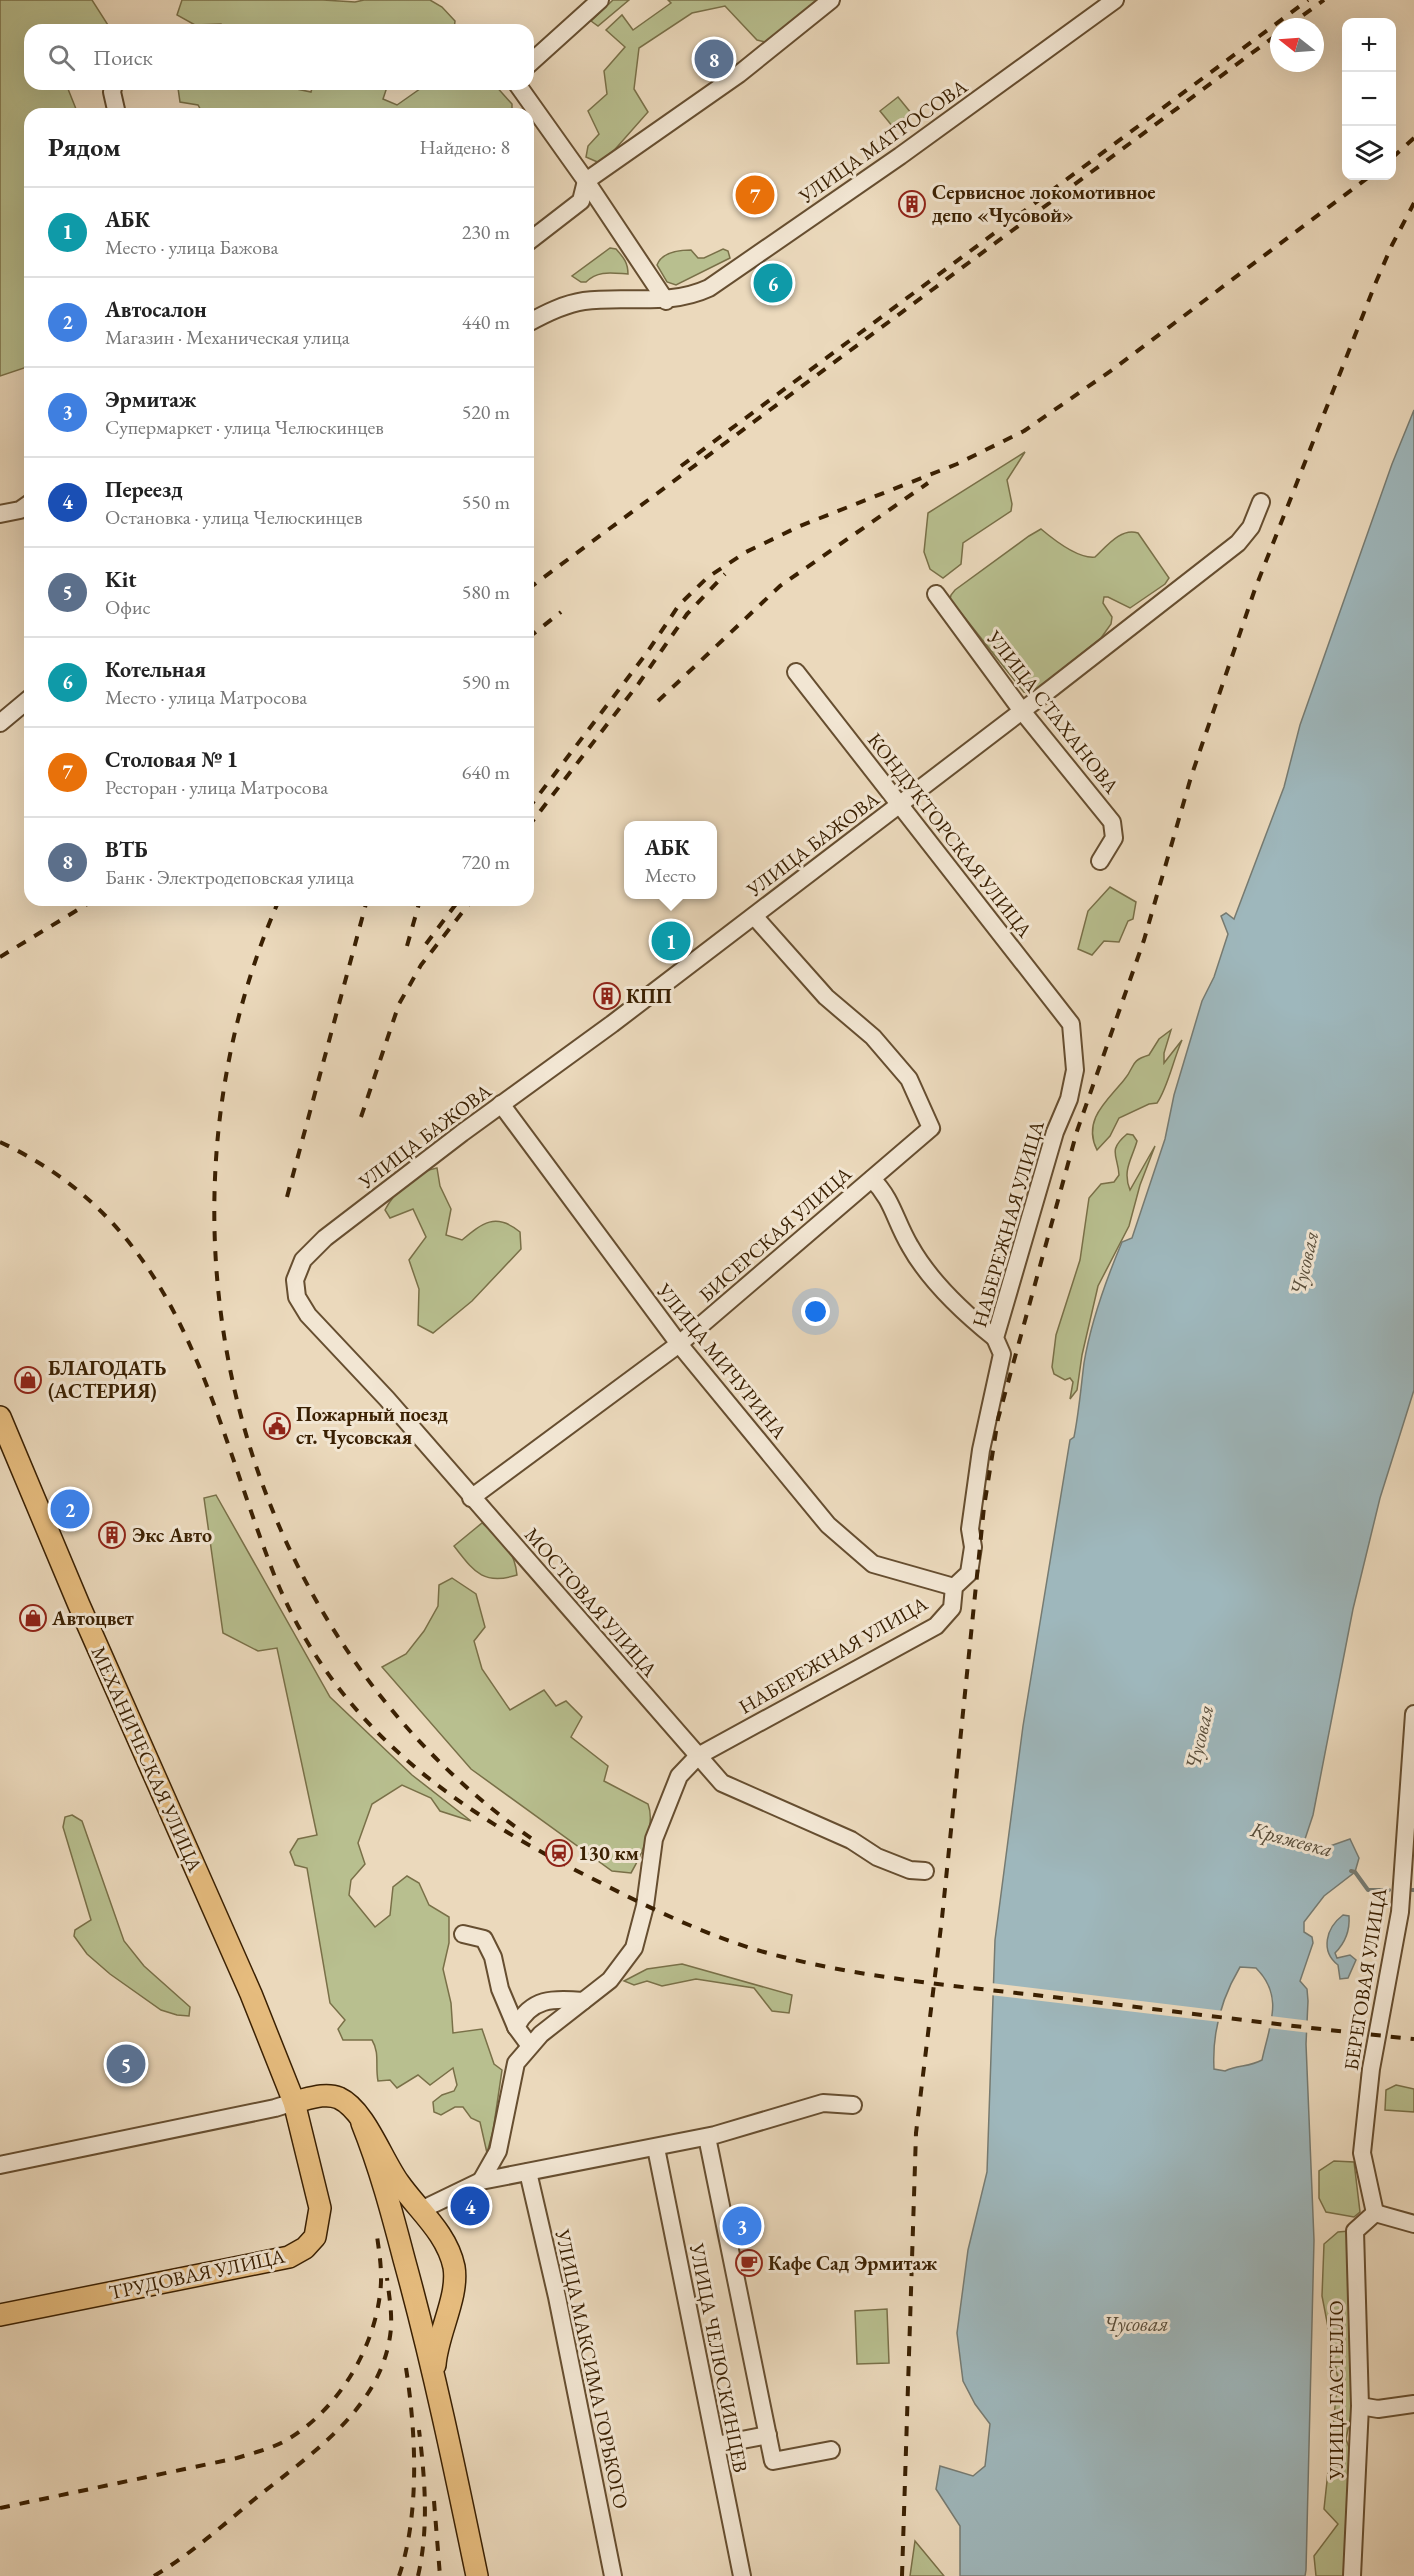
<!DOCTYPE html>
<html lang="ru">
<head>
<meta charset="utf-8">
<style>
	body { margin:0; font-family:"EB Garamond",serif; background:#f6f6f6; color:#222 }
	.controls { position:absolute; right:18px; top:18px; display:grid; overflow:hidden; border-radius:12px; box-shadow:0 6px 24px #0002 }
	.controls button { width:54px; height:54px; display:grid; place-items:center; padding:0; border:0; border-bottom:2px solid #e0e0e0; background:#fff; color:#222; font:30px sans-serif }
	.compass { position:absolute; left:1270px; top:18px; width:54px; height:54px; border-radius:50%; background:#fff; box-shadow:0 6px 24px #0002; rotate:287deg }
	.you { position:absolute; left:816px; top:1312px; width:21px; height:21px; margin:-15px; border:4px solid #fff; border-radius:50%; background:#1a73e8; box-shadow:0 0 0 9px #1a73e833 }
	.badge { display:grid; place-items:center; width:39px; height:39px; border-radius:50%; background:#111827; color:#fff; font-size:20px; font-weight:700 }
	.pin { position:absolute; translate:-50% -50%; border:3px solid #fff; box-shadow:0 2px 6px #0006 }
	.popup { position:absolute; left:624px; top:821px; width:93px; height:78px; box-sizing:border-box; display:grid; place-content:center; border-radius:12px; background:#fff; filter:drop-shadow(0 2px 4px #0005); font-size:20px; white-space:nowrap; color:#767676 }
	.popup b { font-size:22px; color:#222 }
	.popup::after { content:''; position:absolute; left:50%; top:100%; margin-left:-12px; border:12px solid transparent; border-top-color:#fff }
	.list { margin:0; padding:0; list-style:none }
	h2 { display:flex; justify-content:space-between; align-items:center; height:78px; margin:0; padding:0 24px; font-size:26px }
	h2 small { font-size:20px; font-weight:400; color:#767676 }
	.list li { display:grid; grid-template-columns:39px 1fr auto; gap:18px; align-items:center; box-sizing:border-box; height:90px; padding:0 24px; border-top:2px solid #e0e0e0 }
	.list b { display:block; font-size:22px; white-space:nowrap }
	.list p { margin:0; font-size:20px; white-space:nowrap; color:#767676 }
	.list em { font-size:20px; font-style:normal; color:#767676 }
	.icon { flex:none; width:33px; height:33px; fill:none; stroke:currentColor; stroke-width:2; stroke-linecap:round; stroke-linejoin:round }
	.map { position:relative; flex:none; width:1414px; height:2576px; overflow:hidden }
	.search { position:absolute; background:#fff; box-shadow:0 6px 24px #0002; left:24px; top:24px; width:510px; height:66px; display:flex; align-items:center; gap:15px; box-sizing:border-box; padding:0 21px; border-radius:18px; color:#767676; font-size:22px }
	.panel { position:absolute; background:#fff; box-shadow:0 6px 24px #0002; left:24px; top:108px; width:510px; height:798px; border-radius:18px }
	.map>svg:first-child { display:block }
	.green { fill:#b8bf8f; stroke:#797048; stroke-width:1.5 }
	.water { fill:#9eb7bc; stroke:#767b72; stroke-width:1.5; fill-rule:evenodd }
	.pier { fill:#ebd9bc }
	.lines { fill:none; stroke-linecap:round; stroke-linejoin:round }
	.stream { stroke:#767b72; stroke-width:4 }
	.minor-casing { stroke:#664e30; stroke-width:20 }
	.major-casing { stroke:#3a2002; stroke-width:24 }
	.minor { stroke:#f2e6d3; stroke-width:16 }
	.major { stroke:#e6bc7e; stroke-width:21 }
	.rail { stroke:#3a2002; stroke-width:4; stroke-dasharray:10 10; stroke-linecap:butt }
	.labels { text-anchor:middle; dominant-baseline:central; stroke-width:6; stroke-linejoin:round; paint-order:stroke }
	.street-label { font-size:20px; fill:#3a2002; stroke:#f2e6d3 }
	.poi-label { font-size:20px; font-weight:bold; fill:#3a2002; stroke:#f2e6d3; text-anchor:start }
	.water-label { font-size:21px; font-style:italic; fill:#584d3a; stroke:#f2e6d3 }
</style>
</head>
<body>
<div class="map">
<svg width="1414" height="2576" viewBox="0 0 1414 2576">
	<rect width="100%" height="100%" fill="#ebd9bc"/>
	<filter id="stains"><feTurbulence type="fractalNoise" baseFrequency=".00333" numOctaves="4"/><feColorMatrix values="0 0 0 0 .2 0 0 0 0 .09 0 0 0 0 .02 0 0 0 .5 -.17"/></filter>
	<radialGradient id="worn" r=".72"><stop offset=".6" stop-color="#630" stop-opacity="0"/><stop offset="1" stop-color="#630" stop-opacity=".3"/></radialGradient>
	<g class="green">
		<path d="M0 0H92L108 25 102 30H30V84H66L78 114H30V366L0 376Z"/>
		<path d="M182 0H323L355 2 364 0H430L442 7 455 21 454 30H222L221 24 195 25 177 15Z"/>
		<path d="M613 0H629L598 26 591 21Z"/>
		<path d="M668 0H822L769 43 757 40 725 6 692 13 639 48 634 89 648 112 602 164 586 157 588 146 599 134 588 111 607 94 604 71 625 47 606 30 622 15 633 30 671 3Z"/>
		<path d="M187 84H273L311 92 313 84H388L383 99 397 105 427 84H494L512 104V114H203L198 105 180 102 178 88Z"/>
		<path d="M898 97 911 113 893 127 880 111Z"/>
		<path d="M610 248 616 249C623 257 628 262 628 274 612 273 598 270 586 282H581L572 276Z"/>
		<path d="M723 249 728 251 730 258 676 285 667 282 657 265C662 252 678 250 691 250L698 258H704Z"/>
		<path d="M1025 452 1007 480 1012 504 1011 511 963 543 961 564 943 578 930 569 924 552 928 513Z"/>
		<path d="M1041 529C1054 540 1078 559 1095 557 1106 547 1121 527 1138 533L1169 578 1165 584 1130 608 1108 597H1104L1103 603 1112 617 1111 624 1101 638 1031 694 1024 692 1019 686 950 599 951 595 955 590 1029 536Z"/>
		<path d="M1110 887 1136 902 1133 919 1128 921 1119 942 1104 941 1092 955 1078 949 1088 911Z"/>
		<path d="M1171 1030 1164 1053V1063L1182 1040C1173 1060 1168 1087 1157 1103L1149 1104 1119 1118 1110 1136 1097 1150C1082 1120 1107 1101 1124 1080 1136 1066 1129 1061 1149 1055L1159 1039Z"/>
		<path d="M1127 1134 1133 1135 1137 1141C1132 1159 1122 1170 1130 1190L1155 1146 1140 1185 1129 1226 1098 1286 1082 1355 1077 1390 1070 1399 1073 1382 1070 1378 1065 1380 1054 1374 1052 1367 1056 1335 1080 1260 1089 1198 1101 1184 1114 1182 1119 1175C1118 1155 1107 1151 1127 1134Z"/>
		<path d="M437 1168 440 1186 451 1209 446 1235 462 1240C482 1223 496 1212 520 1232L521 1249 472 1301 433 1333 418 1325 419 1289 409 1260 426 1237 413 1209 390 1218 385 1210C394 1192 417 1171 437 1168Z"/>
		<path d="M216 1495 330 1697 412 1775 471 1821 440 1811 431 1798 402 1785 372 1804 358 1843 365 1864 351 1880 349 1895 375 1927 390 1915 393 1887 407 1876 419 1883 429 1905 449 1917V1943L443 1969 451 2003 453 2033 482 2029 494 2064 502 2070 493 2131 487 2153 480 2122 471 2118 463 2107H455L441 2115 434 2112 433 2102 442 2095 454 2091 457 2085 453 2068 430 2085 418 2075 397 2088 390 2080 378 2081C375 2066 380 2053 372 2040H343L338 2029 345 2020 330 2003 307 1868 295 1865 290 1852 298 1839 317 1835 277 1648 258 1651 223 1633 204 1498Z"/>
		<path d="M482 1523C502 1540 514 1548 517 1575 482 1586 473 1570 454 1546Z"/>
		<path d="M452 1578 476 1594 485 1627 474 1641 482 1669 510 1710 544 1690 556 1706 566 1701 582 1717 571 1737 608 1766 604 1781 648 1804C656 1825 642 1854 631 1873L612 1871 471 1769 382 1667 406 1654 424 1631 438 1606 439 1585Z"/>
		<path d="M72 1815 82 1821 124 1941 144 1966 190 2007 189 2016 177 2015 161 2010 110 1974 87 1954 74 1936 75 1930 91 1920 63 1827 65 1817Z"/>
		<path d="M682 1964 792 1995 789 2013 772 2011 754 1988 696 1979 662 1986 647 1981 634 1985 624 1981 647 1969Z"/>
		<path d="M1396 2085 1414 2089V2112L1385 2110 1386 2090Z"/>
		<path d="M1334 2161 1354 2162 1360 2212 1354 2217 1326 2212 1319 2198V2171Z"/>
		<path d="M1349 2231 1353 2405 1346 2439 1352 2456 1347 2576H1316L1314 2556 1338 2524 1324 2509 1338 2379 1322 2296 1324 2244 1338 2232Z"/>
		<path d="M887 2309 889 2363 857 2364 855 2311Z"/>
		<path d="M915 2541 944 2576H910Z"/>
	</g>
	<g class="water">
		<path d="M1414 410V1390L1380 1498 1353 1609 1313 1815 1305 1839 1316 1851 1350 1839 1359 1858 1355 1872 1324 1896 1304 1922V1932L1312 1937 1313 1943 1300 1981 1307 1989 1308 2001 1306 2044 1314 2240 1306 2570 1305 2576H960V2526L936 2489 940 2466 973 2476 985 2466 990 2424 975 2404 963 2381 957 2333 968 2250 987 2172 995 1940 1023 1726 1070 1440 1074 1437C1079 1412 1081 1387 1084 1363 1091 1321 1106 1280 1122 1242L1132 1238 1165 1139 1174 1095 1202 1001 1214 977 1228 934 1221 916 1226 913 1234 919 1284 787 1300 725 1392 464ZM1240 1967 1256 1968C1285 1997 1269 2026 1262 2060 1249 2067 1238 2065 1225 2071L1214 2069C1212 2032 1221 1999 1240 1967Z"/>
		<path d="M1343 1915 1349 1916C1350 1930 1345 1943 1335 1953L1337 1958 1350 1955 1356 1960 1348 1978 1340 1979 1338 1965C1320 1951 1326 1928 1343 1915Z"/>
	</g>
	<g class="pier">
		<path d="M991 1983 1224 2011 1220 2022 990 1995Z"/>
		<path d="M1270 2016 1311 2021 1310 2033 1267 2028Z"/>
	</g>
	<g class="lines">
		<g class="stream">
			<path d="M1351 1871 1355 1872 1368 1890H1389"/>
			<path d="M1412 1890H1414"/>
		</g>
		<defs>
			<g id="minor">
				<path d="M528 65 600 0"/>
				<path d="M114 84 112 92 117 114"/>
				<path d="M517 84 586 181 666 301"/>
				<path d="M528 242 581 201 586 181 739 74 831 0"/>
				<path d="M528 323C546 313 564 304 584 301 627 295 668 307 709 288L900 156 1115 0"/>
				<path d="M0 514 20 510 30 503"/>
				<path d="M936 594 1022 711 1112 822 1114 838 1100 861"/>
				<path d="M0 723 30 698"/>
				<path d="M501 1104 679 1344 828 1525 873 1564 954 1587"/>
				<path d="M872 1179C893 1200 895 1221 910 1246 929 1280 965 1314 995 1338"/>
				<path d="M471 1498 679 1344 931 1128 909 1079 873 1037 826 997 754 916"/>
				<path d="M925 1871 910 1870 877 1857 851 1840 722 1783 387 1399 308 1315 297 1297 295 1280 303 1260 325 1238 462 1133 612 1024 1052 688 1238 543 1251 527 1261 502"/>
				<path d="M463 1934 484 1939 493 1957 500 1989 516 2027"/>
				<path d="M530 2046 516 2027C531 1998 553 1998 583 2001"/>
				<path d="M707 2137 773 2461 831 2450"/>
				<path d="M656 2148 742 2576"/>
				<path d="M0 2165 275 2108 294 2102"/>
				<path d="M528 2172 557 2297 613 2576"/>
				<path d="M481 2181 498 2151 516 2063 541 2034 610 1980 634 1948 645 1906 654 1839 679 1776 698 1756 936 1626 952 1608 954 1587 969 1573 973 1547 970 1529 981 1450 1002 1354 995 1338 1055 1132 1069 1099 1075 1070 1071 1024 796 672"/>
				<path d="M421 2210 481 2181 715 2135 823 2103 853 2105"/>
				<path d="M1375 2213 1362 2153 1371 2069 1400 1912 1414 1714"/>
				<path d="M1375 2213 1414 2224"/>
				<path d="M1360 2406 1378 2409 1414 2404"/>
				<path d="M716 2445 768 2435"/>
				<path d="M1352 2576 1360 2406 1355 2231 1375 2213"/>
			</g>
			<g id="major">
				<path d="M0 1417 79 1605 251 1994 294 2102 320 2208 315 2237 305 2248 289 2257 0 2315"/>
				<path d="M294 2102C308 2099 325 2092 339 2098 365 2110 382 2160 399 2183 418 2210 447 2233 454 2267 459 2297 437 2334 435 2365"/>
				<path d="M362 2123C380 2168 392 2213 404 2259 433 2364 455 2470 477 2576"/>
			</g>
		</defs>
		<use href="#minor" class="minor-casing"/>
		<use href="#major" class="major-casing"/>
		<use href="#minor" class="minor"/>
		<use href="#major" class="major"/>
		<g class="rail">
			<path d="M1287 27 1324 0"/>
			<path d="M1392 158 1414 138"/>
			<path d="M681 466 1308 0"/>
			<path d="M528 589 1279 33"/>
			<path d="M528 638 561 612"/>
			<path d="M658 701 780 586 928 483"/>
			<path d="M528 809 646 654 679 605 708 577 746 552 800 526 957 464 1024 431 1112 370 1370 176"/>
			<path d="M528 827 639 683 687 614 725 574"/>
			<path d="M279 900C134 1230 238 1638 538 1843"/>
			<path d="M426 944 459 900"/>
			<path d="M407 946 420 900"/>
			<path d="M0 957 94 900"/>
			<path d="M361 1117 399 1004 421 965 472 900"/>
			<path d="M0 1142C185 1228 208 1406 275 1577 338 1731 459 1813 603 1884 656 1911 708 1936 764 1952 858 1978 956 1986 1053 1997 1173 2011 1293 2027 1414 2039"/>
			<path d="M287 1197 367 900"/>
			<path d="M434 2501 440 2576"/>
			<path d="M0 2508 237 2458C253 2453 270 2449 285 2441 336 2412 373 2352 380 2294 383 2272 379 2251 376 2229"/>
			<path d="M154 2576C191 2554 223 2525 256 2498 312 2453 384 2407 391 2328 392 2311 389 2295 387 2278"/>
			<path d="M399 2576C420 2514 416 2432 406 2368"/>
			<path d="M418 2576C429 2528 425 2479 419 2430"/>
			<path d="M902 2576 916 2133 942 1918 984 1507 998 1419 1077 1131 1144 940 1191 777 1255 589 1376 282 1392 245 1414 203"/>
		</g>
	</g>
	<defs>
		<symbol id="building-ring" viewBox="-11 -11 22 22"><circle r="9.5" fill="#f2e6d3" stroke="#8f2418" stroke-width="1.5"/><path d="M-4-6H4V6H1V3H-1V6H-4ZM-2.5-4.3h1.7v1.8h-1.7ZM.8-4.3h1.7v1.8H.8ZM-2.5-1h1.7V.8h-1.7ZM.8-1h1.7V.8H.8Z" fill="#8f2418"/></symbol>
		<symbol id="shop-ring" viewBox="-11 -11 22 22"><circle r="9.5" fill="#f2e6d3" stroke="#8f2418" stroke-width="1.5"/><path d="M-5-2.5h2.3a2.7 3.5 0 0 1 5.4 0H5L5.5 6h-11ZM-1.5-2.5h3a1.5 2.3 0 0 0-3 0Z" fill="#8f2418"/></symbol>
		<symbol id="civic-ring" viewBox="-11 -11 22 22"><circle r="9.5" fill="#f2e6d3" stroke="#8f2418" stroke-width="1.5"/><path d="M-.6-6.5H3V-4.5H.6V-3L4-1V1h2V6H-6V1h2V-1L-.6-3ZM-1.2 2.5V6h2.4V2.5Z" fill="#8f2418"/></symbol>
		<symbol id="station-ring" viewBox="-11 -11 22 22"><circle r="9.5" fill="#f2e6d3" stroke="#8f2418" stroke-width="1.5"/><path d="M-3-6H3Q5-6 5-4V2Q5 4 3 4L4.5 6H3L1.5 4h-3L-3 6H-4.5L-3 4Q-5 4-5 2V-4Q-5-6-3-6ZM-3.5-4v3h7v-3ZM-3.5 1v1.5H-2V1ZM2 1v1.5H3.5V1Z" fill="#8f2418"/></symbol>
		<symbol id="cafe-ring" viewBox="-11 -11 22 22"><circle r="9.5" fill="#f2e6d3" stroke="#8f2418" stroke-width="1.5"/><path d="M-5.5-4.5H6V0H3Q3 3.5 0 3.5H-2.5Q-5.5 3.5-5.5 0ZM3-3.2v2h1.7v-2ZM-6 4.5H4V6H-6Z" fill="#8f2418"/></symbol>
	</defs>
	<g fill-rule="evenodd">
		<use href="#building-ring" x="897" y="189" width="30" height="30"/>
		<use href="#building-ring" x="592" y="981" width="30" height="30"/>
		<use href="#shop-ring" x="13" y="1365" width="30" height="30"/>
		<use href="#civic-ring" x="262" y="1411" width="30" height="30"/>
		<use href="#building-ring" x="97" y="1520" width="30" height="30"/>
		<use href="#shop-ring" x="18" y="1603" width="30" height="30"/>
		<use href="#station-ring" x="544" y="1838" width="30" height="30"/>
		<use href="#cafe-ring" x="734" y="2248" width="30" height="30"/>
	</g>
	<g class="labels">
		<g class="street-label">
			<text transform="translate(883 141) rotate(-35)">УЛИЦА МАТРОСОВА</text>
			<text transform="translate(1053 712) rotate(52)">УЛИЦА СТАХАНОВА</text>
			<text transform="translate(950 835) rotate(52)">КОНДУКТОРСКАЯ УЛИЦА</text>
			<text transform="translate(813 844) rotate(-37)">УЛИЦА БАЖОВА</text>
			<text transform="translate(425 1136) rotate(-37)">УЛИЦА БАЖОВА</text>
			<text transform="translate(1008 1224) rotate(-74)">НАБЕРЕЖНАЯ УЛИЦА</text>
			<text transform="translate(775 1234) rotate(-41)">БИСЕРСКАЯ УЛИЦА</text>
			<text transform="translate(722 1361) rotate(51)">УЛИЦА МИЧУРИНА</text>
			<text transform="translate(591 1602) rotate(49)">МОСТОВАЯ УЛИЦА</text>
			<text transform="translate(833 1655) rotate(-30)">НАБЕРЕЖНАЯ УЛИЦА</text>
			<text transform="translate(147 1759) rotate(66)">МЕХАНИЧЕСКАЯ УЛИЦА</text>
			<text transform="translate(1365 1979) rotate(-81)">БЕРЕГОВАЯ УЛИЦА</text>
			<text transform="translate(197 2274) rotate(-12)">ТРУДОВАЯ УЛИЦА</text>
			<text transform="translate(719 2358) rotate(79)">УЛИЦА ЧЕЛЮСКИНЦЕВ</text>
			<text transform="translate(592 2369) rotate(78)">УЛИЦА МАКСИМА ГОРЬКОГО</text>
			<text transform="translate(1336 2390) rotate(-90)">УЛИЦА ГАСТЕЛЛО</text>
		</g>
		<g class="poi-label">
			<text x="932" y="192">Сервисное локомотивное<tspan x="932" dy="23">депо «Чусовой»</tspan></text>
			<text x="626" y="996">КПП</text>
			<text x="48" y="1368">БЛАГОДАТЬ<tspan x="48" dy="23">(АСТЕРИЯ)</tspan></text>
			<text x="296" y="1414">Пожарный поезд<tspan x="296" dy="23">ст. Чусовская</tspan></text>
			<text x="132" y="1535">Экс Авто</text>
			<text x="52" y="1618">Автоцвет</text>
			<text x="578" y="1853">130 км</text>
			<text x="768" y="2263">Кафе Сад Эрмитаж</text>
		</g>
		<g class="water-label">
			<text transform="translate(1304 1263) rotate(-77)">Чусовая</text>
			<text transform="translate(1199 1737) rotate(-77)">Чусовая</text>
			<text transform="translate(1292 1839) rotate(15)">Кряжевка</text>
			<text x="1136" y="2323">Чусовая</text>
		</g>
	</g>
	<rect width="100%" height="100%" filter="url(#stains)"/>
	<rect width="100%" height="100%" fill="url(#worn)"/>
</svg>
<div class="controls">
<button>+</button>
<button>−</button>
<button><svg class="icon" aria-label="layers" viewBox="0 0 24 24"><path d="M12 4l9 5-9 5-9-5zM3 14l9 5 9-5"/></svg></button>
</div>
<svg class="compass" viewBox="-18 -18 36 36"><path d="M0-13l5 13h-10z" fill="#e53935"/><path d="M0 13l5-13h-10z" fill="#767676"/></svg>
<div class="you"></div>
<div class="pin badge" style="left:671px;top:941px;background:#0f9aa8">1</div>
<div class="popup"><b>АБК</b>Место</div>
<div class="pin badge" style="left:70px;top:1509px;background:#3f7fe0">2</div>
<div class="pin badge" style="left:742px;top:2226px;background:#3f7fe0">3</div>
<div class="pin badge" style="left:470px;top:2206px;background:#1a4fb4">4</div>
<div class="pin badge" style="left:126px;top:2064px;background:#5c6f8a">5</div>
<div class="pin badge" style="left:773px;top:283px;background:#0f9aa8">6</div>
<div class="pin badge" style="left:755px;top:195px;background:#e8710a">7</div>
<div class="pin badge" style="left:714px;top:59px;background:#5c6f8a">8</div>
<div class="search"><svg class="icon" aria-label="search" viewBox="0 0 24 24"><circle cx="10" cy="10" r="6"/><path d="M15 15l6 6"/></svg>Поиск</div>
<section class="panel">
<h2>Рядом<small>Найдено: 8</small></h2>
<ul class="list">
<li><span class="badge" style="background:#0f9aa8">1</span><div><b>АБК</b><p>Место · улица Бажова</p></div><em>230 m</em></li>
<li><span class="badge" style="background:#3f7fe0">2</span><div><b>Автосалон</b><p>Магазин · Механическая улица</p></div><em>440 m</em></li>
<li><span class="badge" style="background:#3f7fe0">3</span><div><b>Эрмитаж</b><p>Супермаркет · улица Челюскинцев</p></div><em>520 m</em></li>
<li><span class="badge" style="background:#1a4fb4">4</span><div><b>Переезд</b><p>Остановка · улица Челюскинцев</p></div><em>550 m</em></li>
<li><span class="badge" style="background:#5c6f8a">5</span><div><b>Kit</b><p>Офис</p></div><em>580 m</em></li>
<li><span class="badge" style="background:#0f9aa8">6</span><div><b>Котельная</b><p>Место · улица Матросова</p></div><em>590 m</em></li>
<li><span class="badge" style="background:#e8710a">7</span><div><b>Столовая № 1</b><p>Ресторан · улица Матросова</p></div><em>640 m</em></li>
<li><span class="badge" style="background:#5c6f8a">8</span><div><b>ВТБ</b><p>Банк · Электродеповская улица</p></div><em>720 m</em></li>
</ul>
</section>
</div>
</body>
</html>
